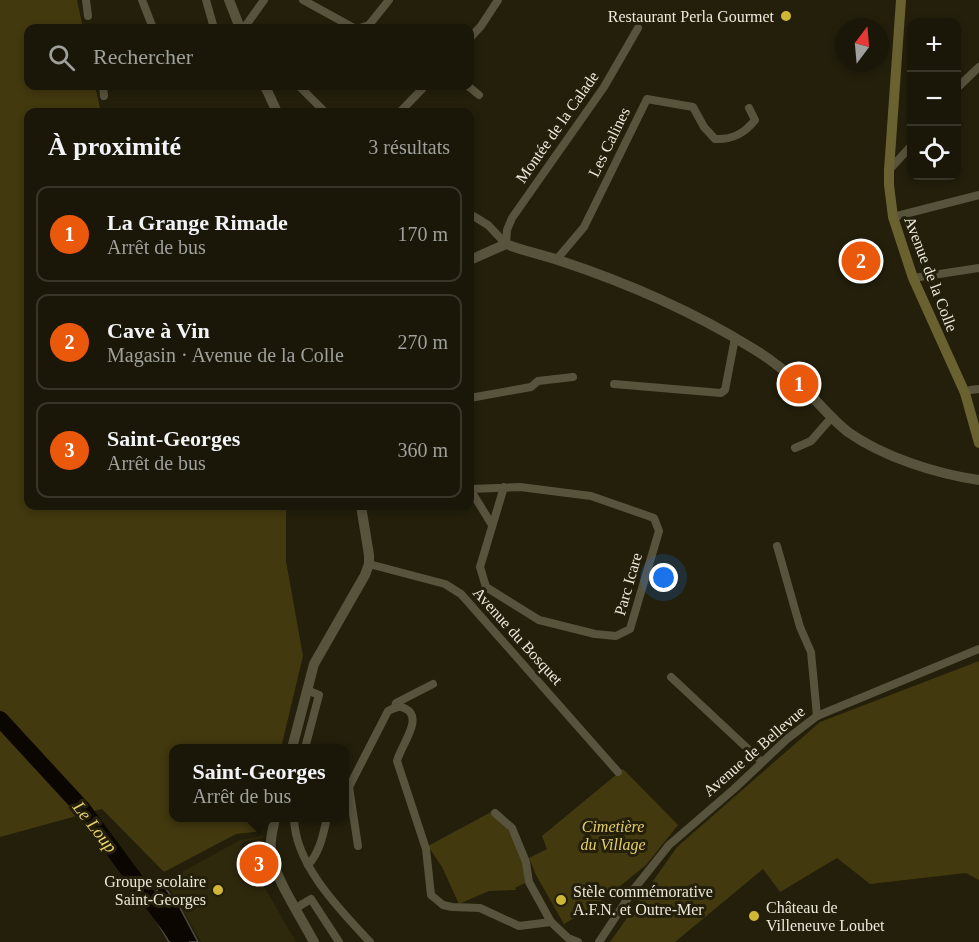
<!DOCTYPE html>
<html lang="fr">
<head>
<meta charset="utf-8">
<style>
	body { margin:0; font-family:Georgia,serif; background:#272416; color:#f1f3f6 }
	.controls { position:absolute; right:18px; top:18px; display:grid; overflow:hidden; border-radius:12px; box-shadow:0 3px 9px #0003 }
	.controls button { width:54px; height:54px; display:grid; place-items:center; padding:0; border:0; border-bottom:2px solid #383629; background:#1a1708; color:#f1f3f6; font:30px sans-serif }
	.compass { position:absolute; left:835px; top:18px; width:54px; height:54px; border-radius:50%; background:#1a1708; box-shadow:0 3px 9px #0003; rotate:16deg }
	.you { position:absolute; left:664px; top:578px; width:21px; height:21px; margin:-15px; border:4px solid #fff; border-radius:50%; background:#1a73e8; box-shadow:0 0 0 9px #1a73e833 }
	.badge { display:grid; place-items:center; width:39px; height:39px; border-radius:50%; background:#ea580c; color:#fff; font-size:20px; font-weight:700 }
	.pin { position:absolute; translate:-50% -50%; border:3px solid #fff; box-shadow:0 2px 6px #0006 }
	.popup { position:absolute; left:169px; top:744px; width:180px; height:78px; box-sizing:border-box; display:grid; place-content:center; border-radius:12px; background:#1a1708; filter:drop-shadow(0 2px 4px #0005); font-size:20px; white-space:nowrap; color:#9f9f9c }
	.popup b { font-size:22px; color:#f1f3f6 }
	.popup::after { content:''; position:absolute; left:50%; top:100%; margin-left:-12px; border:12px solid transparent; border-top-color:#1a1708 }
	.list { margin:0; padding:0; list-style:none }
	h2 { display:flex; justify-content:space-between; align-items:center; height:78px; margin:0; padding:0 24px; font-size:26px }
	h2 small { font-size:20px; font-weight:400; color:#9f9f9c }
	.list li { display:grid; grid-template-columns:39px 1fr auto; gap:18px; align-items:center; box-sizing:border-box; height:96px; margin:0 12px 12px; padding:0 12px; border:2px solid #383629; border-radius:12px }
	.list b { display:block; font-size:22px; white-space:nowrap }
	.list p { margin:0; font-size:20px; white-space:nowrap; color:#9f9f9c }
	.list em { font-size:20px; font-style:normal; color:#9f9f9c }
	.icon { flex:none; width:33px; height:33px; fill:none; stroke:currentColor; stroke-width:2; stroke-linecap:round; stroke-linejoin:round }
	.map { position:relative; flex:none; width:979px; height:942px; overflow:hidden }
	.search { position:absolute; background:#1a1708; box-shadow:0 3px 9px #0003; left:24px; top:24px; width:450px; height:66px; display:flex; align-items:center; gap:15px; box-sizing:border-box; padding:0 21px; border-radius:12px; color:#9f9f9c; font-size:22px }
	.panel { position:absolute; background:#1a1708; box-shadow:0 3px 9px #0003; left:24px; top:108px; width:450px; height:402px; border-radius:12px }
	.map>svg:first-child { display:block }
	.built { fill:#2e280c }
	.green { fill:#42390f }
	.water { fill:#0b0600; stroke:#4e4a42; stroke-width:1.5 }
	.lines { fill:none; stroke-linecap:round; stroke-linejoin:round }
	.river { stroke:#0b0600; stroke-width:16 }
	.minor { stroke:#58533d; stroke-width:8 }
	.tertiary { stroke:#58533d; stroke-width:10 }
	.secondary { stroke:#6a6131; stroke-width:10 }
	.poi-dot { fill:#d1b736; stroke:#231f0b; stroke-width:2 }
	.labels { text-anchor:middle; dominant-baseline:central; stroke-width:6; stroke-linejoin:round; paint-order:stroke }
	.poi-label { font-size:16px; fill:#ebe8dc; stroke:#231f0b; text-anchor:end }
	.street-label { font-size:16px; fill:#ebe8dc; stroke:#231f0b }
	.park-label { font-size:16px; font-style:italic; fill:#e5cf69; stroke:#231f0b }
	.water-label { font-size:18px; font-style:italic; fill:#e8d26c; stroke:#231f0b }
</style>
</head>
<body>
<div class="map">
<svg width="979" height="942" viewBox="0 0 979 942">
	<rect width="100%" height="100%" fill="#231f0b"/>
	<path class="built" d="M263 836V838L244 842 241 846 296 942H201L177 899 164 882 240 840Z"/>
	<g class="green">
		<path d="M0 0H77L83 28H28V86H95L101 112H28V506H286V561L303 656 281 748H174V818H265L263 831 236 834 164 872 102 809 0 837Z"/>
		<path d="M979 661V880L966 873 870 884 837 858 780 892 763 869 675 942H610L677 847 820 722Z"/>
		<path d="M623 769 678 825 646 865 604 899 564 924 536 875 529 858 547 849 542 836Z"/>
		<path d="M491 812C514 832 524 852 525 883L515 888 516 890 489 891 459 904 442 867 428 846Z"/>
	</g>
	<path class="water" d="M161 883 179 906 198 942H169C154 914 144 913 161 883Z"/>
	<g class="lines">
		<path class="river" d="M0 719 83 809 181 942"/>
		<g class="minor">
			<path d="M86 0 88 16"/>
			<path d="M142 0 153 28"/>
			<path d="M206 0 214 28"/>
			<path d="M303 0 354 28"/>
			<path d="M244 28 264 0"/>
			<path d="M360 28 369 25 389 0"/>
			<path d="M470 38 481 26 498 0"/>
			<path d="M103 86 104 96"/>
			<path d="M299 86 325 112"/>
			<path d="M468 86 479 95"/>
			<path d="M956 89 979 67"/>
			<path d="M400 112 425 86"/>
			<path d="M889 170 912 145"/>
			<path d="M470 214 488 225 506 244"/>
			<path d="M893 217 979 195"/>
			<path d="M506 244 507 230 512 218 604 87 638 28"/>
			<path d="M557 259 584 227 647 99 693 107 704 127 715 139C732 140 744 134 755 120L749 108"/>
			<path d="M913 278 979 268"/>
			<path d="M614 384 721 393 725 390 735 338"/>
			<path d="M965 393 970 390 979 389"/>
			<path d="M470 398 531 387 538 381 573 377"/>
			<path d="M795 448 811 441 832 417"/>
			<path d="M470 489 520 487 591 496 654 518 659 531 630 629 616 636 595 634 539 620 486 587 480 567 504 487"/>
			<path d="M470 489 492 525"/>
			<path d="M777 546 800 627 811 652 817 716"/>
			<path d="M369 564 445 584 461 594 618 772"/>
			<path d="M671 677 762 762"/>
			<path d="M395 707 396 703 433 684"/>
			<path d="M305 748 319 695 307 690"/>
			<path d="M349 787 358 846"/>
			<path d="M344 788 349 787 388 711C394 708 399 705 406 709 424 718 400 747 397 761L426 849 431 895 443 905 452 907 480 908 519 926 551 922 568 938 578 942"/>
			<path d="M495 813 512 828 526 862 529 882 551 922"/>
			<path d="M294 818C295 865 340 910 370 942"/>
			<path d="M308 865C320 852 323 835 327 818"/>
			<path d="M296 908 311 899 339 942"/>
			<path d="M599 942 634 889 669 845 734 789 787 739 817 716 979 649"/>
		</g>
		<g class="tertiary">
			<path d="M229 0 240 28"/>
			<path d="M265 86 277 112"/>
			<path d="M470 260 506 244C523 251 541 254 558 260 625 282 692 311 752 348 769 358 785 371 799 384 816 399 830 418 848 432 883 457 937 474 979 480"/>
			<path d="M292 748 314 664 365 575 369 564V555L361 506"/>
			<path d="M275 818C273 829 269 842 271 854 274 876 303 921 314 942"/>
		</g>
		<path class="secondary" d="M901 0 889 170V185L893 217 913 278 965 393 979 443"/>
	</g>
	<g class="poi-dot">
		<circle cx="786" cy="16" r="6"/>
		<circle cx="218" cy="890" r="6"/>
		<circle cx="561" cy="900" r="6"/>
		<circle cx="754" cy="916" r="6"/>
	</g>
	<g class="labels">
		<g class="poi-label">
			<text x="774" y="16">Restaurant Perla Gourmet</text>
			<text x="206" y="881">Groupe scolaire<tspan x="206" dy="18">Saint-Georges</tspan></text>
			<text x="573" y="891" text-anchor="start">Stèle commémorative<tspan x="573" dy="18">A.F.N. et Outre-Mer</tspan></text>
			<text x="766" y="907" text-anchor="start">Château de<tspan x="766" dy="18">Villeneuve Loubet</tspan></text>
		</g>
		<g class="street-label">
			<text transform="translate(557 127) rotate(-55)">Montée de la Calade</text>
			<text transform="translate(609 142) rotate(-64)">Les Calines</text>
			<text transform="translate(931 274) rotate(69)">Avenue de la Colle</text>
			<text transform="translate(628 584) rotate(-74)">Parc Icare</text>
			<text transform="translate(518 636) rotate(48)">Avenue du Bosquet</text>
			<text transform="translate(754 751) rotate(-41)">Avenue de Bellevue</text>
		</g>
		<g class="park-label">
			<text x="613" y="826">Cimetière<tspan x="613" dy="18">du Village</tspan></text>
		</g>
		<g class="water-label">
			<text transform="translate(95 827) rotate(52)">Le Loup</text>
		</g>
	</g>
</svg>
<div class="controls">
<button>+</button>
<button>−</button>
<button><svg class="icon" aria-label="locate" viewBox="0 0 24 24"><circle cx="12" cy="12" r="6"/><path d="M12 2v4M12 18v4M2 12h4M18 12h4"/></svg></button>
</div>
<svg class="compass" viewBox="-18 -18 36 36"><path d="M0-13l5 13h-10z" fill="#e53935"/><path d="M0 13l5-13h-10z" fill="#9f9f9c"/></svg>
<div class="you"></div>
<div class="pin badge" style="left:799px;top:384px">1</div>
<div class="pin badge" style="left:861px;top:261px">2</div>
<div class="pin badge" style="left:259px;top:864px">3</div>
<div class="popup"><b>Saint-Georges</b>Arrêt de bus</div>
<div class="search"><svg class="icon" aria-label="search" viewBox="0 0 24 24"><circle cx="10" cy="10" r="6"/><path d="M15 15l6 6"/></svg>Rechercher</div>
<section class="panel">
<h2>À proximité<small>3 résultats</small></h2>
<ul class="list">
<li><span class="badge">1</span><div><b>La Grange Rimade</b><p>Arrêt de bus</p></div><em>170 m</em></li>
<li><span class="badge">2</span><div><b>Cave à Vin</b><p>Magasin · Avenue de la Colle</p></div><em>270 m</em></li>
<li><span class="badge">3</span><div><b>Saint-Georges</b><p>Arrêt de bus</p></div><em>360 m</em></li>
</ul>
</section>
</div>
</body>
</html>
